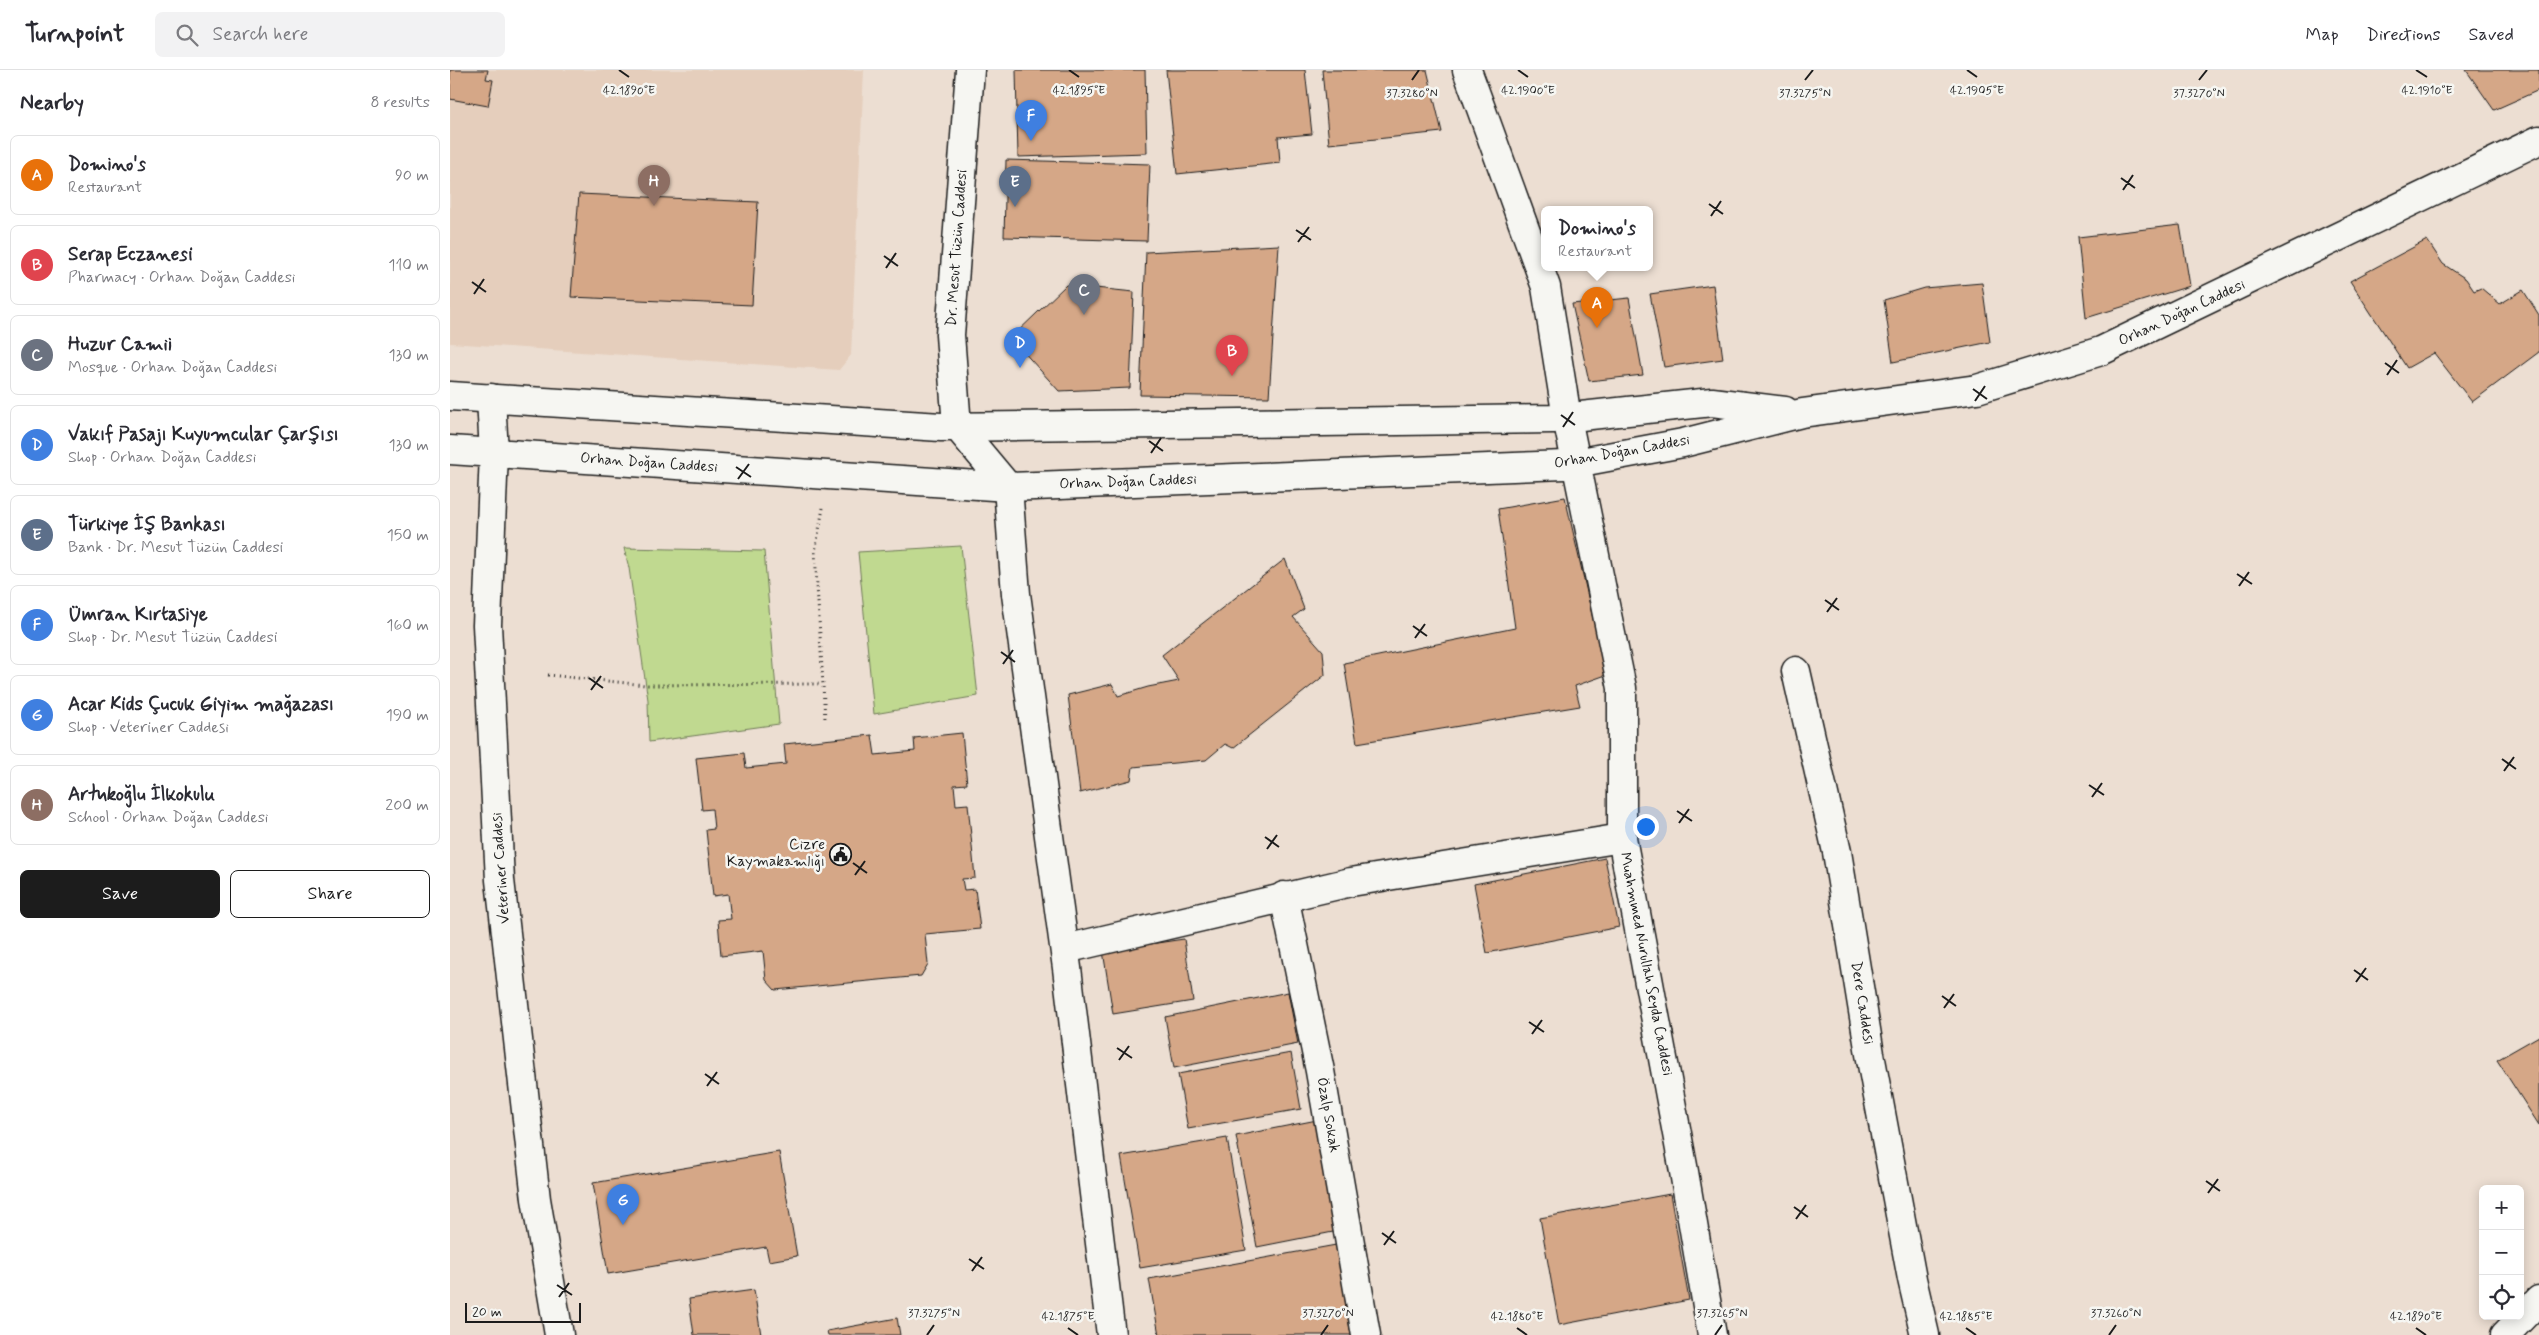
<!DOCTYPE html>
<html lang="en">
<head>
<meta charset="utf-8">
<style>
	body { margin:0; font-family:Mynerve,sans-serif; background:#f2f2f3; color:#2b2b33 }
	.controls { position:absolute; right:15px; bottom:15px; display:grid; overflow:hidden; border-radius:8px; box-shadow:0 2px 12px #0003 }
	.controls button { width:45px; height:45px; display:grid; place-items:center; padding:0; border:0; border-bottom:1px solid #e1e1e2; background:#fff; color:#2b2b33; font:25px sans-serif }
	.scale { position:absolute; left:15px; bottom:12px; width:116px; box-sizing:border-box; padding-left:5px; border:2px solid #1c1c1c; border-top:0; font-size:14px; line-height:18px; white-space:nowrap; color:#1c1c1c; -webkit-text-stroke:4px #f6f6f2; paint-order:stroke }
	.you { position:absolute; left:1195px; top:756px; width:18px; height:18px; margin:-12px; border:4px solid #fff; border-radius:50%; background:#1a73e8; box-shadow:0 0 0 8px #1a73e833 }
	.badge { display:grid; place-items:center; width:32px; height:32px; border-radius:50%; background:#1c1c1c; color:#fff; font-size:16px; font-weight:700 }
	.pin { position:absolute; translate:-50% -41px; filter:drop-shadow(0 1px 2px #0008) }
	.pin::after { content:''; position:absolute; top:26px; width:18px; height:15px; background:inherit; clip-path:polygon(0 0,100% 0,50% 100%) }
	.popup { position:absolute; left:1091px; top:136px; width:112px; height:65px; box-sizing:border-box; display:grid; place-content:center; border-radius:8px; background:#fff; filter:drop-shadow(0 1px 4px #0005); font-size:16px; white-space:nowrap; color:#7c7c81 }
	.popup b { font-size:19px; color:#2b2b33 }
	.popup::after { content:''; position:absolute; left:50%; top:100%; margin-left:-10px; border:10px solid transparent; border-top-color:#fff }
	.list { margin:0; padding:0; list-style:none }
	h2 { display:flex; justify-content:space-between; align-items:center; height:65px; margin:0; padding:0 20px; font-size:21px }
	h2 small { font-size:16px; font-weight:400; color:#7c7c81 }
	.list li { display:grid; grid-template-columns:32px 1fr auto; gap:15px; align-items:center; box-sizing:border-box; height:80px; margin:0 10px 10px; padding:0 10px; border:1px solid #e1e1e2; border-radius:8px }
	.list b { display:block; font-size:19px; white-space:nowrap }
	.list p { margin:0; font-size:16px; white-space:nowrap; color:#7c7c81 }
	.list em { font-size:16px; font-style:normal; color:#7c7c81 }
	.actions { display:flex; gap:10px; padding:15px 20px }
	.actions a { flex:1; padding:11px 0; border:1px solid #1c1c1c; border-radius:8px; text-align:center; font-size:18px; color:#1c1c1c }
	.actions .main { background:#1c1c1c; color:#fff }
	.icon { flex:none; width:28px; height:28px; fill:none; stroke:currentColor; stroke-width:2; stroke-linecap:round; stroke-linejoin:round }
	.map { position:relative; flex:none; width:2089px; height:1265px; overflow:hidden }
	header { display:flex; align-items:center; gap:30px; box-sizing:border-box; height:70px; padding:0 25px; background:#fff; border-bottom:1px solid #e1e1e2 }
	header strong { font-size:24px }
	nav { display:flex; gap:28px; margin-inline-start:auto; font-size:18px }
	.search { width:350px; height:45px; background:#f2f2f3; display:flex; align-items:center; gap:12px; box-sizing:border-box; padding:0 18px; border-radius:8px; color:#7c7c81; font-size:19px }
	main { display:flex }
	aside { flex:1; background:#fff }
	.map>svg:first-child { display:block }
	.built { fill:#e5cebc }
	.green { fill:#c0d990; stroke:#6e7a56 }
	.building { fill:#d5a787; stroke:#1c1c1c }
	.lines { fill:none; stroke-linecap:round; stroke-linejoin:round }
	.street-casing { stroke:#1c1c1c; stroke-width:31 }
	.secondary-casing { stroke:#1c1c1c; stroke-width:31 }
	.path { stroke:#1c1c1c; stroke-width:3; stroke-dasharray:1 4; stroke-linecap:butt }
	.street { stroke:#f6f6f2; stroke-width:28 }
	.secondary { stroke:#f6f6f2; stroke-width:28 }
	.ticks { fill:none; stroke:#1c1c1c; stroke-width:2 }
	.labels { text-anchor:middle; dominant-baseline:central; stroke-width:5; stroke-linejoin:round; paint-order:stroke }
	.street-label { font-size:15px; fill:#1c1c1c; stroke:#f6f6f2 }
	.poi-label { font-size:15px; fill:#1c1c1c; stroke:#f6f6f2; text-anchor:end }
	.ticks-label { font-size:12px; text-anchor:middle; fill:#1c1c1c; stroke:#f6f6f2; stroke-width:5; stroke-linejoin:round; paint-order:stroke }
</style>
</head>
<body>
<header>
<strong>Turnpoint</strong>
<div class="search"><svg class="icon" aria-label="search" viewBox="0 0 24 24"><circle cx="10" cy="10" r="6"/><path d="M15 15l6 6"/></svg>Search here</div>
<nav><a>Map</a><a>Directions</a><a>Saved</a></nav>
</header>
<main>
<aside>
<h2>Nearby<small>8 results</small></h2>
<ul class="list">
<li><span class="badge" style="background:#e8710a">A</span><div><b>Domino's</b><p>Restaurant</p></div><em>90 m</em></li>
<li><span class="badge" style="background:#e0444e">B</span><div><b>Serap Eczanesi</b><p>Pharmacy · Orhan Doğan Caddesi</p></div><em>110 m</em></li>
<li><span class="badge" style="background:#6b7280">C</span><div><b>Huzur Camii</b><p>Mosque · Orhan Doğan Caddesi</p></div><em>130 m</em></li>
<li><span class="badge" style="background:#3f7fe0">D</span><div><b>Vakıf Pasajı Kuyumcular Çarşısı</b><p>Shop · Orhan Doğan Caddesi</p></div><em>130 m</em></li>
<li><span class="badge" style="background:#5c6f8a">E</span><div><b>Türkiye İş Bankası</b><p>Bank · Dr. Mesut Tüzün Caddesi</p></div><em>150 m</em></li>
<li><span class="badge" style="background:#3f7fe0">F</span><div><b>Ümran Kırtasiye</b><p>Shop · Dr. Mesut Tüzün Caddesi</p></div><em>160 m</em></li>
<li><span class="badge" style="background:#3f7fe0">G</span><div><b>Acar Kids Çucuk Giyim mağazası</b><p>Shop · Veteriner Caddesi</p></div><em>190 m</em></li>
<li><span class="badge" style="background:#8d6e63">H</span><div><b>Artukoğlu İlkokulu</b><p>School · Orhan Doğan Caddesi</p></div><em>200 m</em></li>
</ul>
<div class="actions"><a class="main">Save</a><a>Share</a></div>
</aside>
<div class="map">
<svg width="2089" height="1265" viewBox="0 0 2089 1265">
	<rect width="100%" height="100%" fill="#ecded2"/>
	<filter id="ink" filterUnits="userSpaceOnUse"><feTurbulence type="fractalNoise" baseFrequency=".02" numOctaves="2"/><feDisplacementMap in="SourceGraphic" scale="10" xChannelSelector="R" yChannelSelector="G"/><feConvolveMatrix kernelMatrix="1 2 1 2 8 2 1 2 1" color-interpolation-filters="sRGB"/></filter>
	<g filter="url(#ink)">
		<path class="built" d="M0 0H414L401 285 389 300 0 273Z"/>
		<g class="green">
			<path d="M511 476 528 626 424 644 408 482Z"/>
			<path d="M174 478 314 481 329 654 199 672 198 630 179 498Z"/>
		</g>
		<g class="building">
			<path d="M0 0H38L36 9 43 10 38 36 0 29Z"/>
			<path d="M566 0H695L697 83 568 87Z"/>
			<path d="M716 0H855L862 64 828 67 830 93 727 104Z"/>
			<path d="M872 0H977L992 62 879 74Z"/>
			<path d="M2016 0H2089V20L2044 40Z"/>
			<path d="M556 90 700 94 697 171 554 167Z"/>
			<path d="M129 124 308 132 302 235 121 227Z"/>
			<path d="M1730 155 1740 216 1636 248 1628 167Z"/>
			<path d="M1977 170 1993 194 2016 209 2024 221 2031 218 2050 234 2073 220 2089 245V282L2022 332 1984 283 1957 298 1900 211Z"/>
			<path d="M829 175 819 327 690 325 696 182Z"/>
			<path d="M1532 213 1540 272 1443 292 1434 230 1474 218Z"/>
			<path d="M616 215 684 222 680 318 609 321 561 268Z"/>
			<path d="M1263 215 1273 289 1214 297 1200 224Z"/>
			<path d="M1179 228 1193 305 1139 311 1122 234Z"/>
			<path d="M1115 427 1156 605 1125 616 1130 636 907 673 894 593 1065 558 1048 439Z"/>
			<path d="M835 489 854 539 843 547 873 581 875 605 783 678 775 674 756 690 683 697 681 710 630 723 618 625 662 614 668 626 698 617 729 611 712 585Z"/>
			<path d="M512 663 517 714 504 715 506 735 518 734 525 808 512 809 514 820 525 819 530 859 475 864 478 894 471 906 325 920 316 910 313 881 271 886 268 850 281 849 278 824 263 826 256 760 264 759 262 739 252 740 246 688 294 683 296 698 336 694 334 674 422 665 425 685 465 681 464 668Z"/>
			<path d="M1155 788 1169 857 1037 883 1024 814Z"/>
			<path d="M734 869 743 931 663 944 653 881Z"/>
			<path d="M838 922 848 974 724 998 715 947Z"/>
			<path d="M2089 966V1055L2047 990Z"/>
			<path d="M841 983 851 1039 738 1059 728 1004Z"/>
			<path d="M867 1050 888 1161 807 1177 786 1066Z"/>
			<path d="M777 1068 796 1180 690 1198 671 1086Z"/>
			<path d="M329 1082 347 1186 319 1191 316 1177 158 1204 143 1113Z"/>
			<path d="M1220 1124 1239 1230 1109 1255 1090 1148Z"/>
			<path d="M886 1175 901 1265H709L699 1209Z"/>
			<path d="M304 1220 311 1265H244L239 1229Z"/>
			<path d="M447 1248 450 1265H378L377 1261Z"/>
		</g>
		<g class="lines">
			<defs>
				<g id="street">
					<path d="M507 356 500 265 520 0"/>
					<path d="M558 417 566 524 617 898 661 1265"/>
					<path d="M834 826 870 1001 916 1265"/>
					<path d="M615 879 901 812 1172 768"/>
					<path d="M2055 1265 2089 1230"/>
				</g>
				<g id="secondary">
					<path d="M1017 0 1096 217 1117 348 1172 618V768L1233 1096 1262 1265"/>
					<path d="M0 326 491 357 1103 349 1262 332 1335 341"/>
					<path d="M41 328 44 383 37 555 50 810 86 1129 109 1265"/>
					<path d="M507 356 558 417"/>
					<path d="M0 380 558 417 1115 395 1233 373 1352 343 1527 319 1651 281 2089 70"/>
					<path d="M1346 601 1387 782 1420 984 1462 1209 1475 1265"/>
				</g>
			</defs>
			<use href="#street" class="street-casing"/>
			<use href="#secondary" class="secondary-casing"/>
			<g class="path">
				<path d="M373 438 365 482 375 649"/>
				<path d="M98 605 196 615 372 614"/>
			</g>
			<use href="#street" class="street"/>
			<use href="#secondary" class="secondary"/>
		</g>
	</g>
	<path class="ticks" d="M169 0 179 7M619 0 629 7M1068 0 1078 7M1517 0 1527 7M1966 0 1977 7M962 10 969 0M1355 10 1363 0M1749 10 1757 0M1671 108 1685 118M1673 120 1683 105M1259 134 1273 144M1261 146 1271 131M846 160 861 170M848 172 859 157M434 186 448 196M436 198 446 183M22 212 36 222M24 224 34 209M1935 293 1949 303M1937 305 1947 290M1523 319 1537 329M1525 331 1535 316M1111 345 1125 355M1113 357 1123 342M699 371 713 381M701 383 711 368M286 397 301 407M288 409 299 394M1787 504 1802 514M1789 516 1799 502M1375 530 1389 540M1377 542 1387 528M963 556 977 566M965 568 975 554M551 582 565 592M553 594 563 580M139 608 153 618M141 620 151 606M2052 689 2066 699M2054 701 2064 687M1639 715 1654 725M1642 727 1652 713M1227 741 1242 751M1229 753 1239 739M815 767 829 777M817 779 827 765M403 793 417 803M405 805 415 791M1904 900 1918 910M1906 912 1916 898M1492 926 1506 936M1494 938 1504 924M1079 952 1094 962M1082 964 1092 950M667 978 682 988M669 990 679 976M255 1004 269 1014M257 1016 267 1002M1756 1111 1770 1121M1758 1123 1768 1109M1344 1137 1358 1147M1346 1149 1356 1135M932 1163 946 1173M934 1175 944 1161M519 1189 534 1199M522 1201 532 1187M107 1215 122 1225M109 1227 119 1213M618 1258 628 1265M1067 1258 1077 1265M1516 1258 1526 1265M1966 1258 1976 1265M477 1265 484 1255M871 1265 878 1255M1265 1265 1272 1255M1659 1265 1666 1255"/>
	<defs>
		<symbol id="civic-ring" viewBox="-11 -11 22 22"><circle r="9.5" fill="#f6f6f2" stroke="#1c1c1c" stroke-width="1.5"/><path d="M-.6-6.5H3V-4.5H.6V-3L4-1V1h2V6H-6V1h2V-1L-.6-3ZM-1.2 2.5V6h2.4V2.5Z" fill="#1c1c1c"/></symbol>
	</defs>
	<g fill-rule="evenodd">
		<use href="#civic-ring" x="378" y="772" width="25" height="25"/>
	</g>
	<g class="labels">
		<g class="street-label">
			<text transform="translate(507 178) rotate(-86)">Dr. Mesut Tüzün Caddesi</text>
			<text transform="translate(1732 243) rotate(-25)">Orhan Doğan Caddesi</text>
			<text transform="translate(1172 382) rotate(-10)">Orhan Doğan Caddesi</text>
			<text transform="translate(199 393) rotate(4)">Orhan Doğan Caddesi</text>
			<text transform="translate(678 412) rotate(-2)">Orhan Doğan Caddesi</text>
			<text transform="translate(51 798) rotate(-94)">Veteriner Caddesi</text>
			<text transform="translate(1196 894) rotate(79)">Muahmmed Nurullah Seyda Caddesi</text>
			<text transform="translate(1412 933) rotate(81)">Dere Caddesi</text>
			<text transform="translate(878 1045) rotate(80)">Özalp Sokak</text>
		</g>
		<g class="poi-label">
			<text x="375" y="775">Cizre<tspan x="375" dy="17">Kaymakamlığı</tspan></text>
		</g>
	</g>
	<g class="ticks-label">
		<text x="1977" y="24">42.1910°E</text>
		<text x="179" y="24">42.1890°E</text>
		<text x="629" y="24">42.1895°E</text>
		<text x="1527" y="24">42.1905°E</text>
		<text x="1078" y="24">42.1900°E</text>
		<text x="962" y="27">37.3280°N</text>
		<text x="1355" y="27">37.3275°N</text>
		<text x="1749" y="27">37.3270°N</text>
		<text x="484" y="1247">37.3275°N</text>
		<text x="878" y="1247">37.3270°N</text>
		<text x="1272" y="1247">37.3265°N</text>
		<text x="1666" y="1247">37.3260°N</text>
		<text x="618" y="1250">42.1875°E</text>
		<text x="1067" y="1250">42.1880°E</text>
		<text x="1516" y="1250">42.1885°E</text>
		<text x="1966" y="1250">42.1890°E</text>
	</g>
</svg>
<div class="controls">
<button>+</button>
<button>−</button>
<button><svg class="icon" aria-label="locate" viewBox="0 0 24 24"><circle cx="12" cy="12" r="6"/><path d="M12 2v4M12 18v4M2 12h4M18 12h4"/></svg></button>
</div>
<div class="scale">20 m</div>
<div class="you"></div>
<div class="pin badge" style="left:1147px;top:258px;background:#e8710a">A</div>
<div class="popup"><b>Domino's</b>Restaurant</div>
<div class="pin badge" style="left:782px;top:306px;background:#e0444e">B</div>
<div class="pin badge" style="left:634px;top:245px;background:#6b7280">C</div>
<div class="pin badge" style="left:570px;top:298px;background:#3f7fe0">D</div>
<div class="pin badge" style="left:565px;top:137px;background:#5c6f8a">E</div>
<div class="pin badge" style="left:581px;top:71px;background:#3f7fe0">F</div>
<div class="pin badge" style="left:173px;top:1155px;background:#3f7fe0">G</div>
<div class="pin badge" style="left:204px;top:136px;background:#8d6e63">H</div>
</div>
</main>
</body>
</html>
